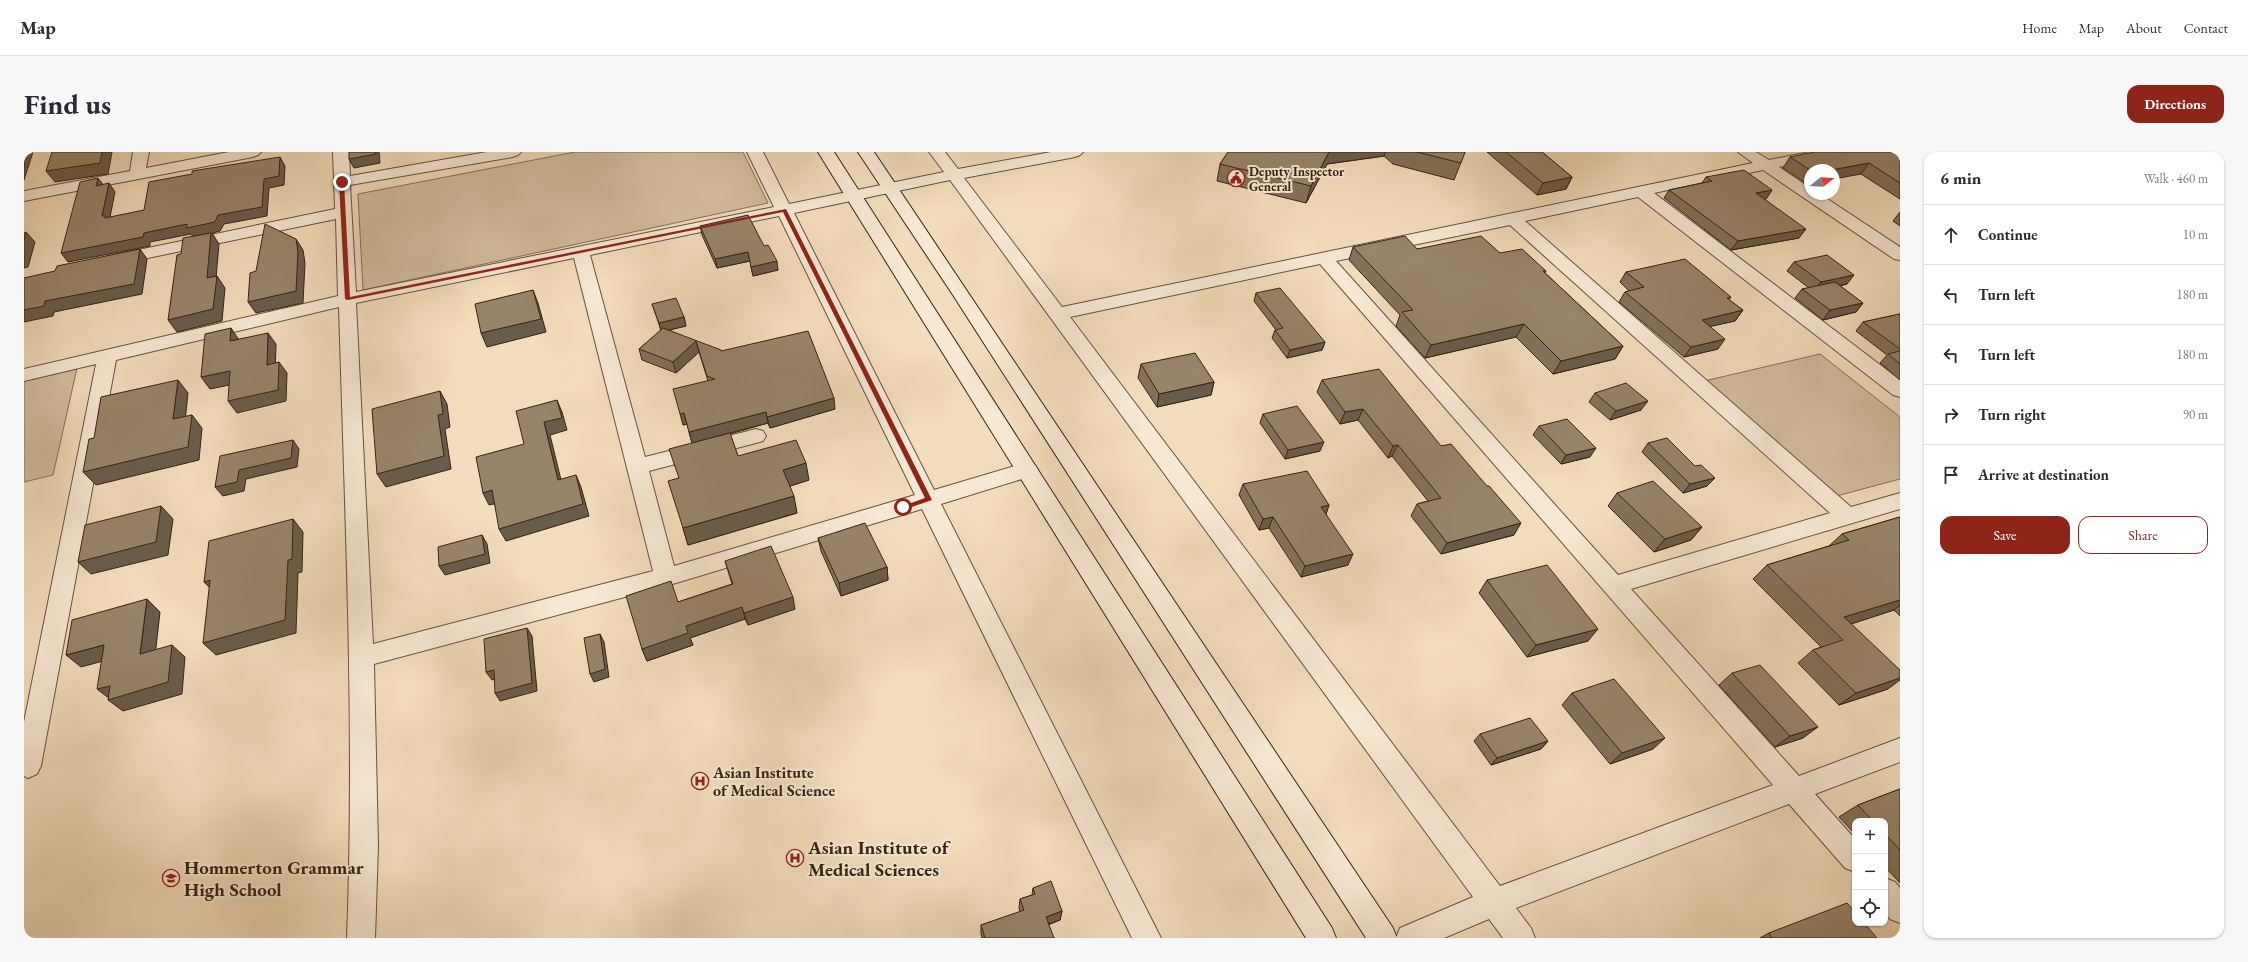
<!DOCTYPE html>
<html lang="en">
<head>
<meta charset="utf-8">
<style>
	body { margin:0; font-family:"EB Garamond",serif; background:#f7f7f7; color:#2b2b33 }
	.controls { position:absolute; right:12px; bottom:12px; display:grid; overflow:hidden; border-radius:8px; box-shadow:0 1px 3px #0004 }
	.controls button { width:36px; height:36px; display:grid; place-items:center; padding:0; border:0; border-bottom:1px solid #e1e1e2; background:#fff; color:#2b2b33; font:20px sans-serif }
	.compass { position:absolute; left:1780px; top:12px; width:36px; height:36px; border-radius:50%; background:#fff; box-shadow:0 1px 3px #0004; rotate:72deg }
	.stop { position:absolute; width:12px; height:12px; margin:-9px; border:3px solid #8f2418; border-radius:50%; background:#fff }
	.stop.end { background:#8f2418; border-color:#fff; box-shadow:0 1px 4px #0008 }
	.list { margin:0; padding:0; list-style:none }
	h2 { display:flex; justify-content:space-between; align-items:center; height:52px; margin:0; padding:0 16px; font-size:17px }
	h2 small { font-size:13px; font-weight:400; color:#7c7c81 }
	.list li { display:grid; grid-template-columns:26px 1fr auto; gap:12px; align-items:center; box-sizing:border-box; height:60px; padding:0 16px; border-top:1px solid #e1e1e2 }
	.list b { display:block; font-size:15px; white-space:nowrap }
	.list em { font-size:13px; font-style:normal; color:#7c7c81 }
	.actions { display:flex; gap:8px; padding:12px 16px }
	.actions a { flex:1; padding:9px 0; border:1px solid #8f2418; border-radius:12px; text-align:center; font-size:14px; color:#8f2418 }
	.actions .main { background:#8f2418; color:#fff }
	.icon { flex:none; width:22px; height:22px; fill:none; stroke:currentColor; stroke-width:2; stroke-linecap:round; stroke-linejoin:round }
	.map { position:relative; flex:none; width:1876px; height:786px; overflow:hidden; border-radius:12px }
	header { display:flex; align-items:center; gap:24px; box-sizing:border-box; height:56px; padding:0 20px; background:#fff; border-bottom:1px solid #e1e1e2 }
	header strong { font-size:19px }
	nav { display:flex; gap:22px; margin-inline-start:auto; font-size:14px }
	.intro { display:flex; align-items:center; justify-content:space-between; box-sizing:border-box; height:96px; padding:0 24px }
	h1 { margin:0; font-size:28px }
	.button { padding:10px 18px; border-radius:12px; background:#8f2418; color:#fff; font-size:14px; font-weight:700 }
	main { display:flex; gap:24px; padding:0 24px }
	aside { flex:1; background:#fff; border-radius:12px; box-shadow:0 1px 3px #0004 }
	.map>svg:first-child { display:block }
	.green { fill:#d3bd9e; stroke:#847057 }
	.lines { fill:none; stroke-linecap:round; stroke-linejoin:round }
	.minor-casing { stroke:#65523b; stroke-width:2 }
	.secondary-casing { stroke:#362410; stroke-width:2 }
	.minor { fill:#f7e8d3; fill-rule:evenodd }
	.secondary { fill:#f7e8d3; fill-rule:evenodd }
	.wall { fill:#83725a; stroke:#362410 }
	.shaded-wall { fill:#6a5c4a; stroke:#362410 }
	.building { fill:#988469; stroke:#362410 }
	.route { fill:#8f2418 }
	.labels { text-anchor:middle; dominant-baseline:central; stroke-width:4; stroke-linejoin:round; paint-order:stroke }
	.far-poi-label { font-size:13px; font-weight:bold; fill:#362410; stroke:#f7e8d3; text-anchor:start }
	.poi-label { font-size:16px; font-weight:bold; fill:#362410; stroke:#f7e8d3; text-anchor:start }
	.near-poi-label { font-size:19px; font-weight:bold; fill:#362410; stroke:#f7e8d3; text-anchor:start }
</style>
</head>
<body>
<header>
<strong>Map</strong>
<nav><a>Home</a><a>Map</a><a>About</a><a>Contact</a></nav>
</header>
<div class="intro"><h1>Find us</h1><a class="button">Directions</a></div>
<main>
<div class="map">
<svg width="1876" height="786" viewBox="0 0 1876 786">
	<rect width="100%" height="100%" fill="#f3dcbb"/>
	<filter id="stains"><feTurbulence type="fractalNoise" baseFrequency=".005" numOctaves="4"/><feColorMatrix values="0 0 0 0 .2 0 0 0 0 .09 0 0 0 0 .02 0 0 0 .5 -.17"/></filter>
	<radialGradient id="worn" r=".72"><stop offset=".6" stop-color="#630" stop-opacity="0"/><stop offset="1" stop-color="#630" stop-opacity=".3"/></radialGradient>
	<g class="green">
		<path d="M551 0H719L744 51 339 138 334 42Z"/>
		<path d="M1796 202 1876 265V327L1805 346 1676 230Z"/>
		<path d="M53 216 29 323 0 330V228Z"/>
	</g>
	<g class="lines">
		<defs>
			<g id="minor">
				<path d="M109 0H125L122 16 205 0H237L234 3 229 5 0 49V39L106 19Z"/>
				<path d="M309 0H325L326 24 463 0H497L494 3 489 5 326 33 332 140 750 55 723 0H739L765 52 920 20 905 0H921L934 17 1027 0H1059L1056 3 1051 5 940 26 1038 155 1729 11 1714 0H1732L1745 8 1786 0H1817L1814 3 1755 15 1786 36V42H1796L1876 95V108L1870 107 1739 18 1630 41 1876 228V245L1869 243 1614 45 1501 69 1827 355 1876 341V357L1607 437 1775 624 1876 586V610L1791 642 1831 687V720L1821 716 1765 652 1492 756 1507 776 1511 786H1479L1465 767 1420 786H1372L1376 776 1449 745 926 28 770 61 910 338 1004 310 1011 313 1014 318 1011 323 917 352 1137 786H1108L898 357 642 434 350 512 354 694 351 786H323C331 576 321 365 315 155L92 208 17 614 13 622 4 626 0 624V570L72 212 0 229V217L314 144 312 67 90 113 84 112 81 108 84 104 90 103 311 57ZM755 64 891 343 650 414 625 319 732 291 739 289 742 284 739 279 732 277 621 305 566 103ZM1486 73 1806 361 1594 423 1312 109ZM550 106 629 419 349 492 332 151ZM1296 112 1749 633 1476 734 1046 165Z"/>
				<path d="M1861 726 1871 730 1876 736V771L1866 767 1861 761Z"/>
			</g>
			<g id="secondary">
				<path d="M794 0H810L1308 776 1312 786H1282Z"/>
				<path d="M834 0H850L1369 776 1373 786H1342L929 143Z"/>
			</g>
		</defs>
		<use href="#minor" class="minor-casing"/>
		<use href="#secondary" class="secondary-casing"/>
		<use href="#minor" class="minor"/>
		<use href="#secondary" class="secondary"/>
	</g>
	<g class="wall">
		<path d="M1204 0H1441L1430 28 1369 12 1360 4 1303 12 1282 51 1193 29 1196 12Z"/>
		<path d="M1463 0H1518L1548 25 1542 37 1513 43Z"/>
		<path d="M1876 0V47L1837 22 1786 18V31L1783 32 1759 16 1766 5Z"/>
		<path d="M1682 25 1748 38 1742 47H1741L1775 86 1707 98 1640 46 1645 38 1678 31Z"/>
		<path d="M1876 60V74L1869 69Z"/>
		<path d="M676 74 740 94 754 118 729 124 726 109 693 116 678 83Z"/>
		<path d="M1329 95 1393 97 1476 101 1522 119 1521 121 1599 194 1591 207 1529 222 1492 185 1401 206 1372 174 1376 163 1325 108Z"/>
		<path d="M1770 110 1823 132 1816 134 1839 151 1832 160 1799 168 1771 146 1778 137 1785 136 1763 119Z"/>
		<path d="M1602 120 1707 145 1705 148 1719 158 1711 169 1686 174 1694 197 1660 205 1595 150 1601 140 1605 139 1596 130Z"/>
		<path d="M1232 141 1301 190 1298 198 1263 206 1248 186 1251 178H1252L1230 149Z"/>
		<path d="M628 152 660 165 662 174 645 178 811 257 746 276 744 271 706 282 714 304 785 328 766 334 773 361 664 393 659 376 655 326 668 291 663 272 659 273 684 229 675 200 652 221 618 208 615 197 637 178Z"/>
		<path d="M1876 162V228L1856 211 1863 203 1832 179 1839 170Z"/>
		<path d="M1117 212 1190 230 1187 243 1133 255 1114 226Z"/>
		<path d="M1298 228 1417 294 1490 383 1417 402 1387 364 1393 352 1404 349 1368 304 1364 306 1334 268 1316 272 1293 240Z"/>
		<path d="M1571 241 1617 258 1586 268 1565 250Z"/>
		<path d="M1239 262 1296 299 1261 307 1236 271Z"/>
		<path d="M1515 274 1566 305 1537 312 1509 283Z"/>
		<path d="M1624 291 1671 314 1683 334 1659 341 1618 300Z"/>
		<path d="M1219 332 1305 353 1302 362 1324 413 1277 425 1245 376 1235 378 1215 343Z"/>
		<path d="M1593 341 1678 375 1667 388 1630 400 1584 354Z"/>
		<path d="M1876 365V464L1870 458 1827 472 1864 537 1815 553 1774 511 1789 498 1797 495 1729 427 1743 413 1805 394 1818 382Z"/>
		<path d="M794 386 863 415 864 428 817 444 797 399Z"/>
		<path d="M701 409 771 457 724 473 721 467 666 486 669 493 623 509 618 497 654 450 708 432Z"/>
		<path d="M1463 428 1564 489 1503 505 1455 441Z"/>
		<path d="M1708 521 1779 586 1751 595 1695 533Z"/>
		<path d="M1548 541 1629 597 1586 612 1538 553Z"/>
		<path d="M1456 582 1524 589 1517 597 1467 613 1450 589Z"/>
		<path d="M1876 637V731L1861 715V669H1831V682L1815 665 1834 653Z"/>
		<path d="M1009 736 1038 759 1036 768 1024 773 1030 786H958L957 782V773L996 760 995 756 996 747 1008 743Z"/>
		<path d="M1745 781 1853 786H1736Z"/>
	</g>
	<g class="shaded-wall">
		<path d="M0 0H9L0 28Z"/>
		<path d="M78 0H88L84 22 31 30 22 19Z"/>
		<path d="M351 0H355L356 11 330 16 325 7Z"/>
		<path d="M1305 0H1361L1360 4 1303 12 1282 51 1287 34Z"/>
		<path d="M256 5 261 14 260 33 245 36 243 64 200 72 196 79 188 81 195 92 191 138 183 126 169 85 167 82 126 90V94L44 110 37 101 120 81 194 63 240 27Z"/>
		<path d="M1845 11 1837 22 1810 27V18H1807Z"/>
		<path d="M1548 25 1542 37 1513 43 1519 31Z"/>
		<path d="M74 26 81 35 72 34Z"/>
		<path d="M1786 27V31L1783 32Z"/>
		<path d="M85 31 91 40 85 70 78 64Z"/>
		<path d="M1748 38 1742 47 1726 50 1732 41Z"/>
		<path d="M1782 77 1775 86 1707 98 1714 89Z"/>
		<path d="M2 80 11 90 4 115 0 116V88Z"/>
		<path d="M272 87 279 98 281 111 279 151 232 161 224 150Z"/>
		<path d="M116 97 123 107 118 142 30 160 29 164 0 170V158L21 149Z"/>
		<path d="M724 100 726 109 693 116 691 107Z"/>
		<path d="M753 109 754 118 729 124 727 115Z"/>
		<path d="M1830 123 1823 132 1790 139 1797 130Z"/>
		<path d="M193 124 201 136 198 169 153 180 144 168Z"/>
		<path d="M509 138 514 151 522 180 463 195 457 181Z"/>
		<path d="M1839 151 1832 160 1799 168 1806 158Z"/>
		<path d="M1719 158 1711 169 1671 178 1678 168Z"/>
		<path d="M660 165 662 174 637 180 635 171Z"/>
		<path d="M1500 172 1492 185 1401 206 1407 193Z"/>
		<path d="M207 176 215 188 206 189Z"/>
		<path d="M244 181 252 192 251 224 243 213Z"/>
		<path d="M1701 187 1694 197 1660 205 1667 195Z"/>
		<path d="M672 189 675 200 652 221 649 210Z"/>
		<path d="M1301 190 1298 198 1263 206 1266 198Z"/>
		<path d="M1599 194 1591 207 1529 222 1537 209Z"/>
		<path d="M255 210 263 221 262 249 213 261 204 249Z"/>
		<path d="M206 219 215 231 186 237 177 225Z"/>
		<path d="M154 228 164 241 160 280 149 267Z"/>
		<path d="M1190 230 1187 243 1133 255 1135 242Z"/>
		<path d="M416 239 423 252 426 275 421 277 427 317 362 335 353 322 414 263Z"/>
		<path d="M810 246 811 257 746 276 743 265Z"/>
		<path d="M533 248 538 260 543 278 526 283 540 340 534 328 520 270Z"/>
		<path d="M1624 249 1617 258 1586 268 1592 259Z"/>
		<path d="M1339 257 1334 268 1316 272 1321 260Z"/>
		<path d="M742 260 744 271 668 291 665 280Z"/>
		<path d="M660 261 663 272 659 273 656 262Z"/>
		<path d="M168 263 178 276 175 308 72 333 59 320Z"/>
		<path d="M269 288 275 297 273 315 222 327 220 339 199 344 191 335 215 318Z"/>
		<path d="M1300 290 1296 299 1261 307 1264 298Z"/>
		<path d="M1374 293 1368 304 1364 306 1369 294Z"/>
		<path d="M1572 296 1566 305 1537 312 1542 303Z"/>
		<path d="M782 311 785 328 763 335 759 318Z"/>
		<path d="M552 323 557 335 565 364 482 389 475 377Z"/>
		<path d="M1691 326 1683 334 1659 341 1666 332Z"/>
		<path d="M468 338 474 351 465 353 459 341Z"/>
		<path d="M770 344 773 361 664 393 659 376Z"/>
		<path d="M1305 353 1301 365 1297 355Z"/>
		<path d="M137 354 149 367 144 403 67 422 54 410Z"/>
		<path d="M1249 365 1245 376 1235 378 1239 367Z"/>
		<path d="M269 367 279 380 278 420 274 421 272 481 192 503 179 491 264 408Z"/>
		<path d="M1497 371 1490 383 1417 402 1423 391Z"/>
		<path d="M1678 375 1667 388 1630 400 1641 387Z"/>
		<path d="M458 383 463 392 466 411 421 423 415 414Z"/>
		<path d="M1329 402 1324 413 1277 425 1281 414Z"/>
		<path d="M863 415 864 428 817 444 815 431Z"/>
		<path d="M186 428 192 442 180 430Z"/>
		<path d="M769 445 771 457 724 473 720 461Z"/>
		<path d="M123 447 136 460 130 513 116 502Z"/>
		<path d="M1876 448V453L1870 458 1808 478 1820 465Z"/>
		<path d="M718 455 721 467 666 486 669 493 623 509 618 497 662 474Z"/>
		<path d="M503 476 508 484 513 539 476 549 471 541Z"/>
		<path d="M1574 477 1564 489 1503 505 1512 493Z"/>
		<path d="M576 482 580 490 585 525 570 530 566 522Z"/>
		<path d="M80 493 94 505 57 515 42 503Z"/>
		<path d="M148 493 161 505 158 542 99 559 84 548 86 547 73 537Z"/>
		<path d="M470 518 475 526 468 528 462 520Z"/>
		<path d="M1876 526V528L1864 537 1815 553 1832 541Z"/>
		<path d="M1794 575 1779 586 1751 595 1766 584Z"/>
		<path d="M1641 586 1629 597 1586 612 1598 601Z"/>
		<path d="M1524 589 1517 597 1467 613 1473 606Z"/>
		<path d="M1038 759 1036 768 1020 774 1022 765Z"/>
	</g>
	<g class="building">
		<path d="M28 0H78L76 11 22 19Z"/>
		<path d="M325 0H351L352 2 325 7Z"/>
		<path d="M1204 0H1305L1287 34 1196 12Z"/>
		<path d="M1393 0H1441L1437 11Z"/>
		<path d="M1482 0H1518L1548 25 1519 31Z"/>
		<path d="M1790 0H1876V31L1845 11 1807 18H1786L1766 5Z"/>
		<path d="M256 5 255 24 240 27 238 55 194 63 191 70 163 76V72L120 81 119 85 37 101 56 30 74 26 72 34 85 31 78 64H81V66L120 58 125 30 168 22V19Z"/>
		<path d="M1720 18 1748 38 1732 41 1782 77 1714 89 1645 38 1688 29 1682 25Z"/>
		<path d="M724 63 740 94 744 93 753 109 727 115 724 100 691 107 676 74Z"/>
		<path d="M241 72 272 87 274 100 272 139 224 150 226 121 232 119Z"/>
		<path d="M2 80 0 88V81Z"/>
		<path d="M187 81 183 126 193 124 189 157 144 168 153 103 157 102 159 86Z"/>
		<path d="M1381 84 1393 97 1457 84 1476 101 1498 97 1522 119H1519L1599 194 1537 209 1500 172 1407 193 1378 160 1389 158 1329 95Z"/>
		<path d="M116 97 110 132 21 149 20 154 0 158V126L31 119 33 114Z"/>
		<path d="M1803 103 1830 123 1797 130 1770 110Z"/>
		<path d="M1661 107 1707 145 1703 146 1719 158 1678 168 1701 187 1667 195 1601 140 1620 135 1602 120Z"/>
		<path d="M1811 130 1839 151 1806 158 1778 137Z"/>
		<path d="M1256 136 1301 190 1266 198 1251 178 1259 176 1232 141Z"/>
		<path d="M509 138 517 167 457 181 451 152Z"/>
		<path d="M652 146 660 165 635 171 628 152Z"/>
		<path d="M1876 162V197L1839 170Z"/>
		<path d="M207 176 206 189 244 181 243 213 255 210 254 238 204 249 206 219 177 225 181 182Z"/>
		<path d="M639 176 697 198V199L784 179 810 246 743 265 742 260 665 280 660 261 656 262 649 237 691 227 683 224 672 189 649 210 615 197Z"/>
		<path d="M1876 199V212L1864 202Z"/>
		<path d="M1171 201 1190 230 1135 242 1117 212Z"/>
		<path d="M1355 217 1417 294 1427 292 1463 334H1465L1497 371 1423 391 1393 352 1417 346 1374 293 1369 294 1339 257 1321 260 1298 228Z"/>
		<path d="M154 228 149 267 168 263 164 295 59 320 65 287 70 286 77 245Z"/>
		<path d="M1602 231 1624 249 1592 259 1571 241Z"/>
		<path d="M416 239 419 262 414 263 420 304 353 322 348 257Z"/>
		<path d="M533 248 538 266 520 270 534 328 552 323 559 352 475 377 468 338 459 341 452 305 500 292 492 259Z"/>
		<path d="M1273 254 1300 290 1264 298 1239 262Z"/>
		<path d="M1543 267 1572 296 1542 303 1515 274Z"/>
		<path d="M706 281 714 304 772 288 782 311 759 318 770 344 659 376 644 329 655 326 645 297Z"/>
		<path d="M1643 286 1671 314 1677 313 1691 326 1666 332 1624 291Z"/>
		<path d="M269 288 267 306 215 318 213 330 191 335 196 304Z"/>
		<path d="M1283 319 1305 353 1297 355 1329 402 1281 414 1249 365 1239 367 1219 332Z"/>
		<path d="M1629 329 1678 375 1641 387 1593 341Z"/>
		<path d="M137 354 132 390 54 410 61 373Z"/>
		<path d="M1876 365V448L1820 465 1876 518V526L1832 541 1789 498 1819 488 1743 413 1825 388 1818 382Z"/>
		<path d="M269 367 268 407 264 408 261 468 179 491 186 428 180 430 185 389Z"/>
		<path d="M841 371 863 415 815 431 794 386Z"/>
		<path d="M458 383 461 402 415 414 414 395Z"/>
		<path d="M747 394 769 445 720 461 718 455 662 474 664 481 618 497 602 444 647 429 654 450 709 432 701 409Z"/>
		<path d="M1523 413 1574 477 1512 493 1463 428Z"/>
		<path d="M123 447 116 502 148 493 144 530 84 548 86 534 73 537 80 493 42 503 48 468Z"/>
		<path d="M503 476 508 531 471 541 470 518 462 520 460 487Z"/>
		<path d="M576 482 581 517 566 522 560 486Z"/>
		<path d="M1736 513 1794 575 1766 584 1708 521Z"/>
		<path d="M1590 527 1641 586 1598 601 1548 541Z"/>
		<path d="M1506 566 1524 589 1473 606 1456 582Z"/>
		<path d="M1876 637V698L1861 682V669H1849L1834 653Z"/>
		<path d="M1027 729 1038 759 1022 765 1030 786H961L957 773 1000 758 996 747 1011 742 1009 736Z"/>
		<path d="M1823 751 1831 760V771H1840L1853 786H1748L1745 781Z"/>
	</g>
	<path class="route" d="M318 28 320 30 326 145 762 57 908 348 879 358 876 355 901 346 759 60 324 148 321 147 315 30Z"/>
	<defs>
		<symbol id="civic-ring" viewBox="-11 -11 22 22"><circle r="9.5" fill="#f7e8d3" stroke="#8f2418" stroke-width="1.5"/><path d="M-.6-6.5H3V-4.5H.6V-3L4-1V1h2V6H-6V1h2V-1L-.6-3ZM-1.2 2.5V6h2.4V2.5Z" fill="#8f2418"/></symbol>
		<symbol id="hospital-ring" viewBox="-11 -11 22 22"><circle r="9.5" fill="#f7e8d3" stroke="#8f2418" stroke-width="1.5"/><path d="M-5-5h3v3.5h4V-5h3V5h-3V1.5h-4V5h-3Z" fill="#8f2418"/></symbol>
		<symbol id="school-ring" viewBox="-11 -11 22 22"><circle r="9.5" fill="#f7e8d3" stroke="#8f2418" stroke-width="1.5"/><path d="M0-5L7-2L0 1L-7-2ZM-4 1L0 2.5L4 1V4Q0 6-4 4Z" fill="#8f2418"/></symbol>
	</defs>
	<g fill-rule="evenodd">
		<use href="#civic-ring" x="1202" y="16" width="20" height="20"/>
		<use href="#hospital-ring" x="666" y="619" width="20" height="20"/>
		<use href="#hospital-ring" x="761" y="696" width="20" height="20"/>
		<use href="#school-ring" x="137" y="716" width="20" height="20"/>
	</g>
	<g class="labels">
		<g class="far-poi-label">
			<text x="1225" y="19">Deputy Inspector<tspan x="1225" dy="15">General</tspan></text>
		</g>
		<g class="poi-label">
			<text x="689" y="620">Asian Institute<tspan x="689" dy="18">of Medical Science</tspan></text>
		</g>
		<g class="near-poi-label">
			<text x="784" y="695">Asian Institute of<tspan x="784" dy="22">Medical Sciences</tspan></text>
			<text x="160" y="715">Hommerton Grammar<tspan x="160" dy="22">High School</tspan></text>
		</g>
	</g>
	<rect width="100%" height="100%" filter="url(#stains)"/>
	<rect width="100%" height="100%" fill="url(#worn)"/>
</svg>
<div class="controls">
<button>+</button>
<button>−</button>
<button><svg class="icon" aria-label="locate" viewBox="0 0 24 24"><circle cx="12" cy="12" r="6"/><path d="M12 2v4M12 18v4M2 12h4M18 12h4"/></svg></button>
</div>
<svg class="compass" viewBox="-18 -18 36 36"><path d="M0-13l5 13h-10z" fill="#e53935"/><path d="M0 13l5-13h-10z" fill="#7c7c81"/></svg>
<div class="stop" style="left:879px;top:355px"></div>
<div class="stop end" style="left:318px;top:30px"></div>
</div>
<aside>
<h2>6 min<small>Walk · 460 m</small></h2>
<ul class="list">
<li><svg class="icon" aria-label="ahead" viewBox="0 0 24 24"><path d="M12 20V5M6 11l6-6 6 6"/></svg><div><b>Continue</b></div><em>10 m</em></li>
<li><svg class="icon" aria-label="left" viewBox="0 0 24 24"><path d="M17 20v-9H6M10 6l-5 5 5 5"/></svg><div><b>Turn left</b></div><em>180 m</em></li>
<li><svg class="icon" aria-label="left" viewBox="0 0 24 24"><path d="M17 20v-9H6M10 6l-5 5 5 5"/></svg><div><b>Turn left</b></div><em>180 m</em></li>
<li><svg class="icon" aria-label="right" viewBox="0 0 24 24"><path d="M7 20v-9h11M14 6l5 5-5 5"/></svg><div><b>Turn right</b></div><em>90 m</em></li>
<li><svg class="icon" aria-label="arrive" viewBox="0 0 24 24"><path d="M6 21V4h12l-3 4 3 4H6"/></svg><div><b>Arrive at destination</b></div></li>
</ul>
<div class="actions"><a class="main">Save</a><a>Share</a></div>
</aside>
</main>
</body>
</html>
